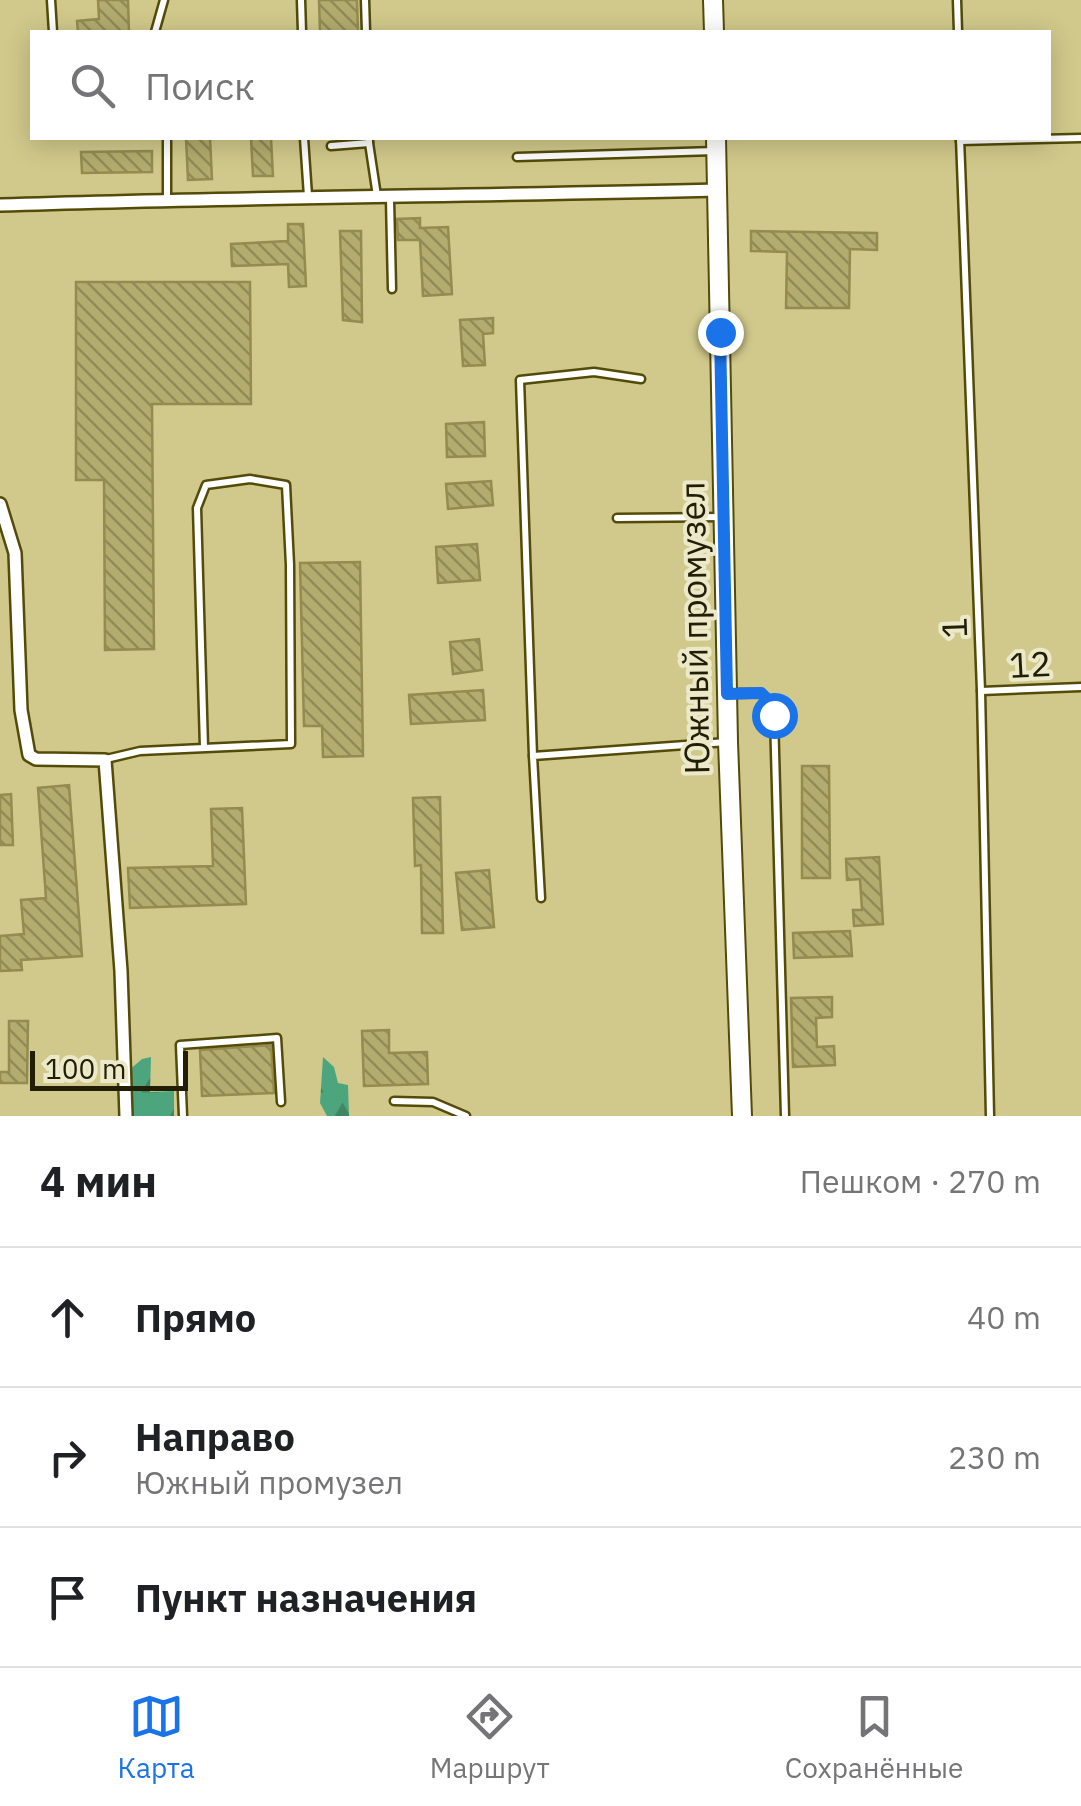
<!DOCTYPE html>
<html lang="ru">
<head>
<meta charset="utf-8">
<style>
	body { margin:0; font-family:"IBM Plex Sans",sans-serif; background:#f6f6f6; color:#202124 }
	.scale { position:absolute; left:30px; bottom:25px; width:158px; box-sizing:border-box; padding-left:10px; border:5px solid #211e05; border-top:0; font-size:28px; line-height:35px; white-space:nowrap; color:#211e05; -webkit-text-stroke:8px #ece9ca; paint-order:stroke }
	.stop { position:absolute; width:30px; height:30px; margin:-22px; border:8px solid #1a73e8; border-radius:50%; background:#fff }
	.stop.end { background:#1a73e8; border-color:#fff; box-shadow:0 2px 10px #0008 }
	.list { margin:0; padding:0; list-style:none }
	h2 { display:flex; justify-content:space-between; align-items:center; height:130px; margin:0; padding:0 40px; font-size:42px }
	h2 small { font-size:32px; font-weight:400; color:#757577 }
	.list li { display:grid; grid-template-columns:65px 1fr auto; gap:30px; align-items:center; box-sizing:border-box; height:140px; padding:0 40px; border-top:2px solid #e0e0e0 }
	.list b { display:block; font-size:38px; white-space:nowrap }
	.list p { margin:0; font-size:32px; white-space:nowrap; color:#757577 }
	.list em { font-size:32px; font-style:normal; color:#757577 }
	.icon { flex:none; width:55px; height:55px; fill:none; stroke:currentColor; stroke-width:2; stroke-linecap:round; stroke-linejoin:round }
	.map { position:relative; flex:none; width:1081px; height:1116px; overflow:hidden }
	.search { position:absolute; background:#fff; box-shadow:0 5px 25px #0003; left:30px; right:30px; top:30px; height:110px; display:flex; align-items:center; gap:25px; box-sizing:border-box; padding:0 35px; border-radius:0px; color:#757577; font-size:38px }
	.sheet { height:550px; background:#fff }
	nav { display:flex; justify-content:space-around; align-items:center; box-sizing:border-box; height:140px; border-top:2px solid #e0e0e0; background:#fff; font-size:28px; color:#757577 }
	nav a { display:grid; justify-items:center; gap:5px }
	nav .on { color:#1a73e8 }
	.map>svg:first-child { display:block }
	.forest { fill:url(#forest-firs) }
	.building { fill:url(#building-back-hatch); stroke:#938b4f; stroke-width:2.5 }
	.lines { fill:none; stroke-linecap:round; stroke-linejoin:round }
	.lane-casing { stroke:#534b07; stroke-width:11 }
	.street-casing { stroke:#534b07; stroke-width:16 }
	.secondary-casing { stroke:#534b07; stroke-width:22 }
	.lane { stroke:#fff; stroke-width:6 }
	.street { stroke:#fff; stroke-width:11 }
	.secondary { stroke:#fff; stroke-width:18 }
	.route { stroke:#1a73e8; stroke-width:12 }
	.labels { text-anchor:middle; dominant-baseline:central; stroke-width:8; stroke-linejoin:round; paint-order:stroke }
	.street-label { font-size:35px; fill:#211e05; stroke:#ece9ca }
</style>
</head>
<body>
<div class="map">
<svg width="1081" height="1116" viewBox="0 0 1081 1116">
	<defs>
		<pattern id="forest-firs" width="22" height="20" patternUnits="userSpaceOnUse" patternTransform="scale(2.5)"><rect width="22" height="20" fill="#4da57e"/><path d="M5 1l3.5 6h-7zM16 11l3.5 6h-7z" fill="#408665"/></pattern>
		<pattern id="building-back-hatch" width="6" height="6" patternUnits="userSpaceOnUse" patternTransform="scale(2.5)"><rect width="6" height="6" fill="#b3ac6e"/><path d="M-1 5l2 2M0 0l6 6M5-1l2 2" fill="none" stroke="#918b58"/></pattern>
	</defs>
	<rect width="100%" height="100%" fill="#d1c98b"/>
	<g class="forest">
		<path d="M151 1057 150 1092 174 1091V1116H131L128 1071 142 1059Z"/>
		<path d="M323 1057 334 1067 338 1083 348 1085 349 1116H327L320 1103Z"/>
	</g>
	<g class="building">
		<path d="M98 0H128L129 32H78L77 21 99 19Z"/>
		<path d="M319 0H357L358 32H320Z"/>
		<path d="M186 138H210L212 179 188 180Z"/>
		<path d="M251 138H271L273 176H253Z"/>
		<path d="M152 151V172L82 173 81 152Z"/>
		<path d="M420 218V228L448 227 452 294 423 296 420 240H398L397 219Z"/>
		<path d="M288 224H303L306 286 289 287 288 264 232 266 231 244 288 241Z"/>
		<path d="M340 231H361L362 322 343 320Z"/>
		<path d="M751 231 877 233V250L850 249 849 308H786L787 252 751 251Z"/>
		<path d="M76 282H250L251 404H152L154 649 105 650 104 480H76Z"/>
		<path d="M493 318V333L483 334 485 365 463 366 460 320Z"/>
		<path d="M484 422 485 456 447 457 446 424Z"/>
		<path d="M491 481 493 505 448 509 446 484Z"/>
		<path d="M477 544 480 580 438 583 436 547Z"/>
		<path d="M360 562 363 756 323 757 322 726H304L300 563Z"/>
		<path d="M479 639 482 670 453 674 450 642Z"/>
		<path d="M483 690 485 720 411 724 409 695Z"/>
		<path d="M802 766H829L830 878H802Z"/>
		<path d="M69 785 82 956 21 960 22 970 0 971V936L24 934 21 900 46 898 38 788Z"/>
		<path d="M11 794 13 845H0V795Z"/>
		<path d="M440 797 443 933H422L421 865 415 866 413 798Z"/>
		<path d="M242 808 246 904 130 908 128 868 213 866 211 809Z"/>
		<path d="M879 857 883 924 854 926 853 910H862L860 879 847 880 846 859Z"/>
		<path d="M489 870 494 927 462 930 456 873Z"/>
		<path d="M850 931 852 956 794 958 793 933Z"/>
		<path d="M832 997V1017L816 1018 817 1047 834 1046 835 1065 793 1067 791 998Z"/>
		<path d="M9 1021H28L27 1083H0V1072H9Z"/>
		<path d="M389 1030V1053L427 1052 428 1084 364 1086 362 1031Z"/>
		<path d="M271 1045 274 1093 202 1096 200 1050Z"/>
	</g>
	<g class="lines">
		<defs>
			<g id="lane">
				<path d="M51 0 53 32"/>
				<path d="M301 0 302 32"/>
				<path d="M365 0 366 32"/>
				<path d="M957 0 958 32"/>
				<path d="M155 32 164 0"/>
				<path d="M167 138V200"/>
				<path d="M304 138 308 196"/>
				<path d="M960 138 981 691 990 1116"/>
				<path d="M960 141 1081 138"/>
				<path d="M369 143 377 196"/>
				<path d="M331 146 369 143V138"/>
				<path d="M517 157 715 151"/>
				<path d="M390 199 392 289"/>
				<path d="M617 518 723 517"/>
				<path d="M981 691 1081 687"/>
				<path d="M730 693H761L771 703 774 715 785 1116"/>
				<path d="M533 756 520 380 594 372 641 379"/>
				<path d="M106 759 140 751 291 744 290 565 286 485 250 479 206 485 197 508 204 747"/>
				<path d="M541 898 533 756 727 742"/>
				<path d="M394 1101 433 1102 466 1116"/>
				<path d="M183 1116 180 1045 277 1038 281 1102"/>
			</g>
			<g id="street">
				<path d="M0 205C239 197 478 196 718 190"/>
				<path d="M0 504 15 553 21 710 29 755 36 759 105 760 121 971 126 1116"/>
			</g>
			<g id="secondary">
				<path d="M713 0 714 32"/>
				<path d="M716 138 728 742 742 1116"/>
			</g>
		</defs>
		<use href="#lane" class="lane-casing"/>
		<use href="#street" class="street-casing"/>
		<use href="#secondary" class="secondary-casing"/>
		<use href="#lane" class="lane"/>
		<use href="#street" class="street"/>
		<use href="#secondary" class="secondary"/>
	</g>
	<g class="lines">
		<path class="route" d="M720 332 727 694 761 693 771 703 774 715"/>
	</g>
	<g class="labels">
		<g class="street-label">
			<text transform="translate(694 628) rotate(-91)">Южный промузел</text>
			<text transform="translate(954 628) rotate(-92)">1</text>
			<text transform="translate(1030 664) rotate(-3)">12</text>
		</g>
	</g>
</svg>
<div class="scale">100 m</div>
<div class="stop" style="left:774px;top:715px"></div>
<div class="stop end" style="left:720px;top:332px"></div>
<div class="search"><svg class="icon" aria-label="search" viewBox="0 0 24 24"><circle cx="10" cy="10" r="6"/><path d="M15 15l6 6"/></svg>Поиск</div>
</div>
<section class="sheet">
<h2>4 мин<small>Пешком · 270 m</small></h2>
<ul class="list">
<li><svg class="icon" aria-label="ahead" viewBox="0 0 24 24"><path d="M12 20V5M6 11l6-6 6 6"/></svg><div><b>Прямо</b></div><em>40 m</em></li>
<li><svg class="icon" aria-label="right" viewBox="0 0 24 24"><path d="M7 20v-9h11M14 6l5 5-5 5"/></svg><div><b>Направо</b><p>Южный промузел</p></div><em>230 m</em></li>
<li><svg class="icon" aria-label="arrive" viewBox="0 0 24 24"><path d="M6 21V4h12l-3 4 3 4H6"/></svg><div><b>Пункт назначения</b></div></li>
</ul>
</section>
<nav>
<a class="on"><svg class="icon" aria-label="map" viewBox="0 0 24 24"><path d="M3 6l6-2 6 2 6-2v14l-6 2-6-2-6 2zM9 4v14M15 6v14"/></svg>Карта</a>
<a><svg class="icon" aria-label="directions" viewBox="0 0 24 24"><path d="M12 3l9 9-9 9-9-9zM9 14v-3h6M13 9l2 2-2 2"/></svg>Маршрут</a>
<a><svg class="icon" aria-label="saved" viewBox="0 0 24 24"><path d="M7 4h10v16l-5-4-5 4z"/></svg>Сохранённые</a>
</nav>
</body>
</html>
